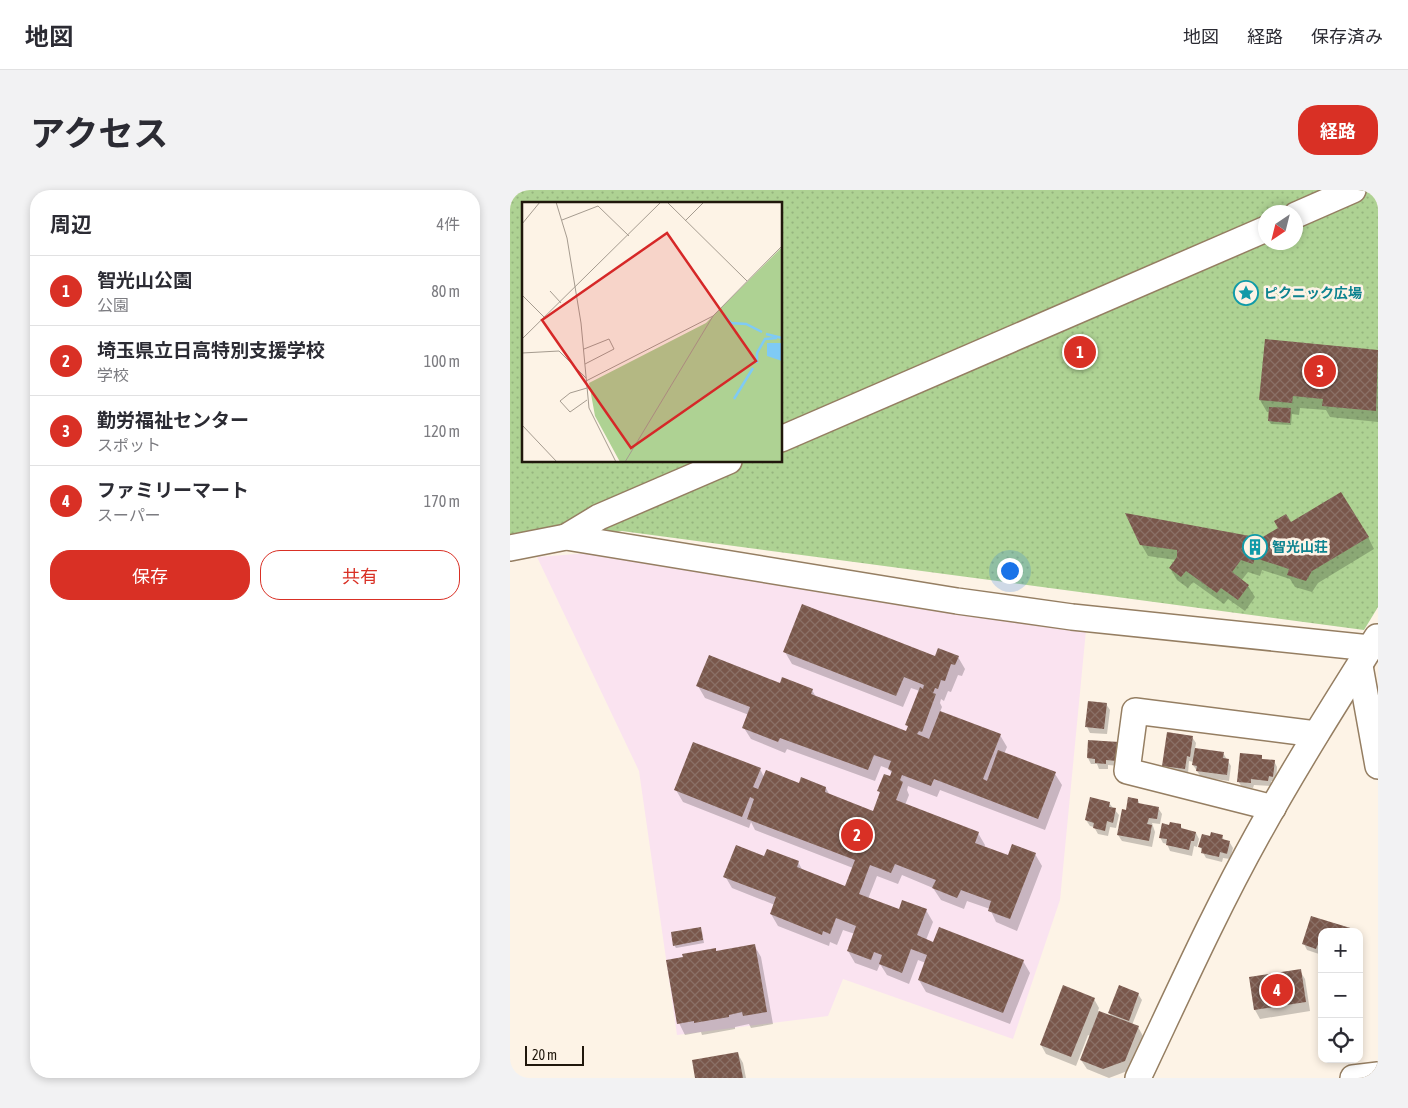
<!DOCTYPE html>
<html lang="ja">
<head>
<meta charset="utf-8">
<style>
	body { margin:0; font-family:"Asap Condensed","Noto Sans JP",sans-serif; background:#f2f2f3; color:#2b2b33 }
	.controls { position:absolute; right:15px; bottom:15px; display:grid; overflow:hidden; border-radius:10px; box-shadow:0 2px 8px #0003 }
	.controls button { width:45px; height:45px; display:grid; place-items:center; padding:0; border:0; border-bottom:1px solid #e1e1e2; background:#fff; color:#2b2b33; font:25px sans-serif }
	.compass { position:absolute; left:748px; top:15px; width:45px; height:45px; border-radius:50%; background:#fff; box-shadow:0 2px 8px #0003; rotate:215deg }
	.scale { position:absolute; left:15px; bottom:12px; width:59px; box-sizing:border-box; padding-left:5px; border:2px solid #20170c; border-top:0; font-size:14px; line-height:18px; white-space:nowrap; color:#20170c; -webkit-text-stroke:4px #fdf3e6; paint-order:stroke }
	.you { position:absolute; left:499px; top:380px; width:18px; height:18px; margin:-12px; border:4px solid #fff; border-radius:50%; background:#1a73e8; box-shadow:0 0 0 8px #1a73e833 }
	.badge { display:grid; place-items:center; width:32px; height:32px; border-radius:50%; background:#d93025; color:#fff; font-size:16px; font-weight:700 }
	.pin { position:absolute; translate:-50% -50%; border:2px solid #fff; box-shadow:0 1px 5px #0006 }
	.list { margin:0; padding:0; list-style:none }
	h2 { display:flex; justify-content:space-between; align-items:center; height:65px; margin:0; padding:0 20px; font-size:21px }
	h2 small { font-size:16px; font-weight:400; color:#7c7c81 }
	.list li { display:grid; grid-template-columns:32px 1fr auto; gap:15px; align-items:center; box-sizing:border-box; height:70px; padding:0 20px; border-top:1px solid #e1e1e2 }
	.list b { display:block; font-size:19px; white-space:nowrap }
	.list p { margin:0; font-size:16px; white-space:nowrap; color:#7c7c81 }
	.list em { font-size:16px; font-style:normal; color:#7c7c81 }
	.actions { display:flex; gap:10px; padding:15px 20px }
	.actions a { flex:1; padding:11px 0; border:1px solid #d93025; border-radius:20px; text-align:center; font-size:18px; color:#d93025 }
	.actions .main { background:#d93025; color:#fff }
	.icon { flex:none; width:28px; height:28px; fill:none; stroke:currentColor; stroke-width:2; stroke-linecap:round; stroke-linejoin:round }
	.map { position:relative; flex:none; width:868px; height:888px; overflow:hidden; border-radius:20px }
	header { display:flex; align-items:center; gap:30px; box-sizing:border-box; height:70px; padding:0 25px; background:#fff; border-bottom:1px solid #e1e1e2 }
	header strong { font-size:24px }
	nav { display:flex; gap:28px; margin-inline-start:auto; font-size:18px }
	.intro { display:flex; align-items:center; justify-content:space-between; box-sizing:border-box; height:120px; padding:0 30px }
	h1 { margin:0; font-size:35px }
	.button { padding:12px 22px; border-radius:20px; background:#d93025; color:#fff; font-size:18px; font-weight:700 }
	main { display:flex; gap:30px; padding:0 30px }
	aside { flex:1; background:#fff; border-radius:20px; box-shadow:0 2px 8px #0003 }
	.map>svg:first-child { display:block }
	.education { fill:#fae3f0 }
	.park { fill:url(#park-dots); fill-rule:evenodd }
	.shadow { fill:#0003 }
	.building { fill:url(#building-cross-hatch) }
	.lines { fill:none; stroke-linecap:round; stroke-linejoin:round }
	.minor-casing { stroke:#957e62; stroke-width:28 }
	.minor { stroke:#fff; stroke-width:25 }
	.labels { text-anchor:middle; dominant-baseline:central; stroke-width:5; stroke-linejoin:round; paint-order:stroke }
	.culture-label { font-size:14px; font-weight:bold; fill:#0d838f; stroke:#fdf3e6; text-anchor:start }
	.inset-river { fill:none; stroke:#7fcaf5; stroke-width:2.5 }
	.inset-road { fill:none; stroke:#a59b8f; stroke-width:1 }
	.view { fill:#d62828; fill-opacity:0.15; stroke:#d62828; stroke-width:2.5 }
	.inset-edge { fill:none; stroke:#20170c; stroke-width:2.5 }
</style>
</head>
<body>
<header>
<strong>地図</strong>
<nav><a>地図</a><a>経路</a><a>保存済み</a></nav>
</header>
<div class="intro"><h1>アクセス</h1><a class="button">経路</a></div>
<main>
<aside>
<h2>周辺<small>4件</small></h2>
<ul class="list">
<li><span class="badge">1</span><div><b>智光山公園</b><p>公園</p></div><em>80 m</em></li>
<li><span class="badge">2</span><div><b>埼玉県立日高特別支援学校</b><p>学校</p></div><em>100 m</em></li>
<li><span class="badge">3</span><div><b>勤労福祉センター</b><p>スポット</p></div><em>120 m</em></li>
<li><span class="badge">4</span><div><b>ファミリーマート</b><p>スーパー</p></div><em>170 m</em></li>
</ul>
<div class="actions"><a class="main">保存</a><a>共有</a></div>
</aside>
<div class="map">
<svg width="868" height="888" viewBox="0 0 868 888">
	<defs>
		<pattern id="park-dots" width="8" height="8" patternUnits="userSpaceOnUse" patternTransform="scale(1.25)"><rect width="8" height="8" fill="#aed293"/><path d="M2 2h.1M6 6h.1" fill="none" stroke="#95b47e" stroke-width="1.8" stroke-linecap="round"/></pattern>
		<pattern id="building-cross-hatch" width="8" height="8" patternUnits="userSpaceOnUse" patternTransform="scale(1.25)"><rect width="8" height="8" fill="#79574b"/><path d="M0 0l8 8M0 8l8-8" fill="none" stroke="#8a7066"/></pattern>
	</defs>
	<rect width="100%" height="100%" fill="#fdf3e6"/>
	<path class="education" d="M93 362 576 440 550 710 503 849 333 789 318 826 167 845 129 581 27 367Z"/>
	<path class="park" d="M0 0H868V417L854 440 112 341 0 360ZM14 14H271V271H14ZM756 22H786V52H756Z"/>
	<g class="shadow">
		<path d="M756 150 868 161V232L820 227 816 220 790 218 789 225 782 224 781 235 761 234 759 231 760 222H757L750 210Z"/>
		<path d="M781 334 858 347 864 359 808 393 802 402 785 397 780 389 752 380 750 386 738 382 731 391 738 396 745 407 735 421 718 409 714 414 683 392 678 398 667 390 660 378 666 370 638 366 631 354 751 350Z"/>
		<path d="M275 462 425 468 448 467 455 479 452 486 448 485 441 502 438 501 434 511 431 509 430 513 432 517 430 522 490 545 497 557 494 564 545 584 552 595 535 640 430 600 427 607 398 596 397 600 399 605 395 615 468 643 475 655 474 658 498 667 525 664 532 676 507 741 486 732 480 719 457 711 454 719 431 710 423 698 392 685 388 694 367 686 358 709 389 721 416 720 423 732 416 750 424 753 513 771 520 783 500 834 416 802 409 790 416 773 408 770 399 794 377 785 370 774 367 781 345 773 338 761 345 744 333 740 327 755 320 752 319 756 268 736 261 724 265 715 222 698 215 686 255 668 288 672 293 681 335 697 343 678 245 640 241 632 239 638 173 612 166 600 250 579 254 587 316 598 320 606 364 623 371 605 369 601 382 584 379 579 371 576 365 591 277 559 275 563 241 549 234 538 239 525 195 508 188 496 270 495 302 500 306 507 397 543 399 538 397 535 410 501 401 498 393 517 282 474Z"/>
		<path d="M596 514 600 520 597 544 580 543 577 537Z"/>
		<path d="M682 547 686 553 685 559 713 563 721 576 719 591 691 587 683 575 684 572 679 571 678 584 657 582 654 576Z"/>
		<path d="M608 554 610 576 598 575V579H589L587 574H581L578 568Z"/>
		<path d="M751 567 753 570 764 571 767 577 766 592 761 591V596L744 595 743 598 732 597 728 591Z"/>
		<path d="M628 610 630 615 648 618 652 624 650 634 642 633 645 642 642 657 612 651 608 645 617 621Z"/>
		<path d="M599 613 609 625 606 638 600 637 598 646 588 644 584 637 580 636 576 630Z"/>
		<path d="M670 635 673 640 686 643 689 649 687 657 684 656 682 666 660 661 657 654 653 653 650 647Z"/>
		<path d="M712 646 715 652 720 653 723 658 720 669 713 668 712 672 696 668 690 657 701 647Z"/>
		<path d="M802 727 812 742V759L809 764 797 760 794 754Z"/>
		<path d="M192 741 194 753 166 758 164 755Z"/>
		<path d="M244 755 251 767 263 834 241 838 239 834 225 837V839L192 845 191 842 175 845 169 833 174 768 205 759 207 762Z"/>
		<path d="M790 781 795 789 800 821 750 829 745 820 740 788Z"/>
		<path d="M628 804 632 810 622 835 628 837 633 846 620 880 599 888 577 879 571 870 581 846 578 845 566 876 536 864 531 855 584 809 589 818 588 821 602 827 599 823Z"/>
		<path d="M228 864 233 873 236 888H186Z"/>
	</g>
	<g class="building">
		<path d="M755 149 868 160 866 221 812 216 813 209 783 206 782 213 749 210Z"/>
		<path d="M759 217 781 218 780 233 758 231Z"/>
		<path d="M831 302 859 347 802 381 796 391 777 385 779 379 745 368 743 374 731 370 722 382 739 395 728 410 711 398 707 403 676 381 671 387 659 378 667 367V360L630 355 615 323 751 348 768 338 764 331 776 324 781 332Z"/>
		<path d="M292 414 425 466 428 458 449 466 445 475 441 474 435 491 431 490 428 499 425 498 423 503 426 504 412 542 409 541 407 544 419 549 430 521 491 544 473 589 477 591 488 560 546 582 528 629 424 589 421 596 392 585 390 590 393 592 386 610 469 642 465 653 498 665 502 654 526 663 500 729 478 721 481 711 451 700 447 708 422 698 426 690 385 674 381 683 360 675 349 704 389 719 392 710 417 719 407 745 423 752 429 737 514 770 493 823 408 790 417 765 401 759 392 783 369 774 372 765 364 762 361 770 337 761 346 736 326 728 320 744 313 741 312 745 260 724 266 707 213 687 226 655 254 666 257 659 289 671 287 677 335 696 345 670 237 629 244 609 240 607 232 627 164 600 183 552 251 578 243 597 248 599 256 580 289 593 291 587 316 597 315 602 363 621 370 602 367 601 374 584 380 586 382 581 378 579 381 571 364 565 358 580 270 548 268 552 232 538 240 517 186 496 199 465 270 493 272 487 303 499 301 504 396 541 398 536 395 535 410 497 413 499 414 495 394 487 386 506 273 462Z"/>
		<path d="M578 511 597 513 594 539 575 537Z"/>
		<path d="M657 542 683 546 680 567 677 566 675 579 652 576Z"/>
		<path d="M578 550 609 552 607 571 596 570V574L585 573V569L577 568Z"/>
		<path d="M685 558 714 562 713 568 719 569 717 585 686 581 687 576 682 575Z"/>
		<path d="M730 563 752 565V569L765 570 763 587 759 586 758 591 741 589V593L727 592Z"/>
		<path d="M580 607 600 612 599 617 606 618 603 633 597 631 595 641 583 638 584 633 575 630Z"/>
		<path d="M618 607 628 609V613L649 617 647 629 639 628 637 634 642 635 639 651 607 645 612 619 616 620Z"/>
		<path d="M660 632 671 634V638L686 642 684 651H681L679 660 656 655 657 649 649 648 652 633 659 635Z"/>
		<path d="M701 642 713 645 712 649 720 651 717 664 710 662 709 667 691 663 692 658 688 657 692 644 700 646Z"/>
		<path d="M801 726 847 740 846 742H812V755L808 754 806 759 792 754Z"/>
		<path d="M191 737 193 750 163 756 161 742Z"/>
		<path d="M245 754 257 822 233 826 232 822 219 825V827L184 833V831L167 834 156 770 173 767 172 764 206 758V761Z"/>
		<path d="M791 779 796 812 744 820 739 787Z"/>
		<path d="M553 795 585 808 561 867 530 855Z"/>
		<path d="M609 795 629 803 619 831 598 823Z"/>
		<path d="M589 821 629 836 615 871 593 879 570 870Z"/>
		<path d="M228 862 233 888H185L182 870Z"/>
	</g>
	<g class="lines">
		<defs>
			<g id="minor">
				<path d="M786 25 843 0"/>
				<path d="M271 249 756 39"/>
				<path d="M56 347 89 327 219 271"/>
				<path d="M0 358 56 347 447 411 562 427 860 458"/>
				<path d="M850 476 868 576"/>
				<path d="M763 618 617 581 625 521 806 544"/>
				<path d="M628 888C667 806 704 723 748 644 785 577 826 512 867 447"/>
				<path d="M843 888 868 885"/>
			</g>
		</defs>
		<use href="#minor" class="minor-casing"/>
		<use href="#minor" class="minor"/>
	</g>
	<defs>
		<symbol id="sight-ring" viewBox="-11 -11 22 22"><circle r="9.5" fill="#fdf3e6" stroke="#0f9aa8" stroke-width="1.5"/><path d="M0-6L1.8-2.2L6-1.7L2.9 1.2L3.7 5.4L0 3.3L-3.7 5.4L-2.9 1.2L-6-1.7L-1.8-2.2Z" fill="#0f9aa8"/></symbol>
		<symbol id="building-ring" viewBox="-11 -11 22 22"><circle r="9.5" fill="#fdf3e6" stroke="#0f9aa8" stroke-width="1.5"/><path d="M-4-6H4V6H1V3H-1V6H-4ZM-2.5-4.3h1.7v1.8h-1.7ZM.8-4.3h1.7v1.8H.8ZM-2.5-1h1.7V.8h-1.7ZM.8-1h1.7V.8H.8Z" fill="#0f9aa8"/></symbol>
	</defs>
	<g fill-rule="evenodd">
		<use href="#sight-ring" x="722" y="89" width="28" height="28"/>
		<use href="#building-ring" x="731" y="343" width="28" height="28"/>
	</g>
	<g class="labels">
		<g class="culture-label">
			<text x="754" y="103">ピクニック広場</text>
			<text x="762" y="357">智光山荘</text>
		</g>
	</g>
	<g transform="translate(12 12)">
		<rect width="260" height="260" fill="#fdf3e6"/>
		<path d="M260 45V260H98L73 214 67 181 184 121Z" fill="#aed293"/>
		<path d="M245 141H260V159L245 154Z" fill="#7fcaf5"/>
		<path class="inset-river" d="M203 114 209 121 224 122 240 130M244 132 260 136M235 161V151L243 137 255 136M212 197 231 166"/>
		<path class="inset-road" d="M34 0 45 36 59 121 67 206 94 260M145 0 225 79M40 18 76 4 107 34M163 19 182 0M0 22 18 0M28 89 39 101M0 93 23 116M0 137 139 0M62 147 87 137 92 147 63 162M0 151 37 149 64 176M64 179 191 114 260 44M65 186 48 191 38 199 48 210 65 198M0 223 35 260M103 260 191 114"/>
		<path class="view" d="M145 31 234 159 109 246 20 118Z"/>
		<rect width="260" height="260" class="inset-edge"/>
	</g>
</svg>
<div class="controls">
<button>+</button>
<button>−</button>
<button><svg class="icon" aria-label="locate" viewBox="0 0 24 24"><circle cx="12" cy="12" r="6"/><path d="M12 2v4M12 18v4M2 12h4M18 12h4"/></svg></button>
</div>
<svg class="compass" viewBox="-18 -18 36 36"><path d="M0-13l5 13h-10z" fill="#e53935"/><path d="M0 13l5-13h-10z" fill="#7c7c81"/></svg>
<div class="scale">20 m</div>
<div class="you"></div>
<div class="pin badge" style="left:570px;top:162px">1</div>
<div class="pin badge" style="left:347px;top:645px">2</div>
<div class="pin badge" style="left:810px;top:181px">3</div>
<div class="pin badge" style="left:767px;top:800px">4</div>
</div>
</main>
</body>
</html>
